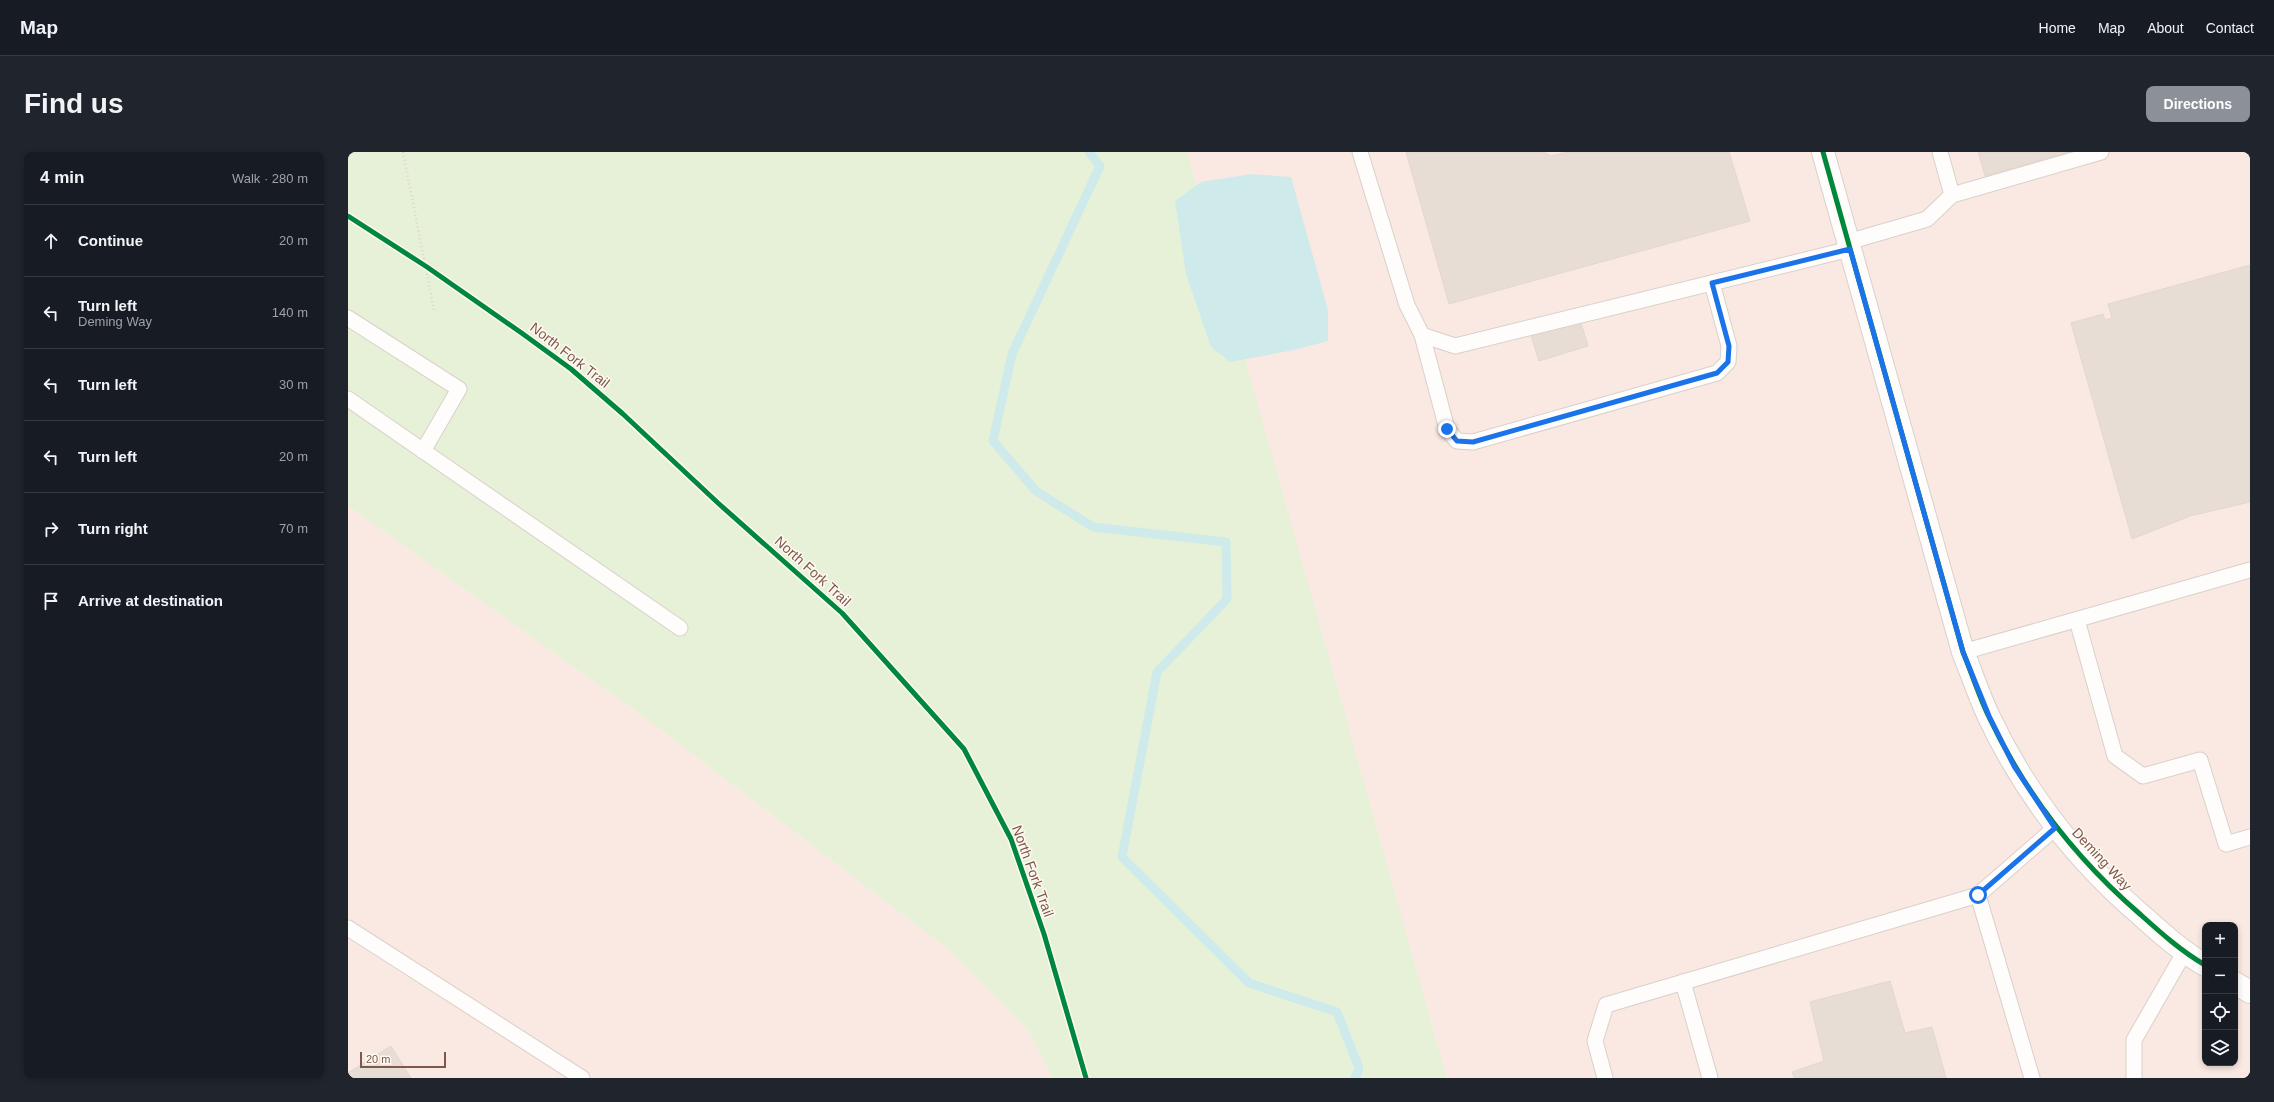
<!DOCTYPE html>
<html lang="en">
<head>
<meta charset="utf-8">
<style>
	body { margin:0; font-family:Arial,sans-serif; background:#20242c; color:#f1f3f6 }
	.controls { position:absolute; right:12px; bottom:12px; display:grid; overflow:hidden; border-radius:8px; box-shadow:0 2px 6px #0003 }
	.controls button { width:36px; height:36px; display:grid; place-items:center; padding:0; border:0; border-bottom:1px solid #363941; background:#171b24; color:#f1f3f6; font:20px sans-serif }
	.scale { position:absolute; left:12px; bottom:10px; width:86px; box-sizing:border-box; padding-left:4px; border:2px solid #7c594a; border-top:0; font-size:11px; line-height:14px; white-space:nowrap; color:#7c594a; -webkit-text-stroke:3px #fff9f2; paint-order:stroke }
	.stop { position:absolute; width:12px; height:12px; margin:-9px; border:3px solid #1a73e8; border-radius:50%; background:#fff }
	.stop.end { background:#1a73e8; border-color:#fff; box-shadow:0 1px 4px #0008 }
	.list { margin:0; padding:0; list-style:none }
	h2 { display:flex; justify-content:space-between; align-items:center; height:52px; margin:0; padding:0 16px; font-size:17px }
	h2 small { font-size:13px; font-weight:400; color:#9ea1a6 }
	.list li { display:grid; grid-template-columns:26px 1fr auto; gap:12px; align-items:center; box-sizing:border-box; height:72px; padding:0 16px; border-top:1px solid #363941 }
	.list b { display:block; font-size:15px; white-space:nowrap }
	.list p { margin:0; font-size:13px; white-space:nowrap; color:#9ea1a6 }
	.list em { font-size:13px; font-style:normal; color:#9ea1a6 }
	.icon { flex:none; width:22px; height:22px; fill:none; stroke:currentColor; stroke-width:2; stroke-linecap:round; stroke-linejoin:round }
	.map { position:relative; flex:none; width:1902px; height:926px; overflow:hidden; border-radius:8px }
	header { display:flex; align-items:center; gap:24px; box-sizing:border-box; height:56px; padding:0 20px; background:#171b24; border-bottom:1px solid #363941 }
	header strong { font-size:19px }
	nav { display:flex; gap:22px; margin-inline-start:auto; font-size:14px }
	.intro { display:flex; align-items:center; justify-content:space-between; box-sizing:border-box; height:96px; padding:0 24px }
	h1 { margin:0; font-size:28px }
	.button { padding:10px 18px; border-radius:8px; background:#8c9099; color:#fff; font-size:14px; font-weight:700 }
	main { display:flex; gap:24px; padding:0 24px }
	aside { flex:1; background:#171b24; border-radius:8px; box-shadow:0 2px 6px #0003 }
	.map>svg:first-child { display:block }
	.commercial { fill:#fae9e2; fill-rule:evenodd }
	.green { fill:#e7f1d8 }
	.water { fill:#cfeaeb }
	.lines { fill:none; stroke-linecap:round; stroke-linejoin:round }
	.stream { stroke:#cfeaeb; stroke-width:9 }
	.building { fill:#e7ddd5; stroke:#e3d7d0 }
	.service-casing { stroke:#d9d0ca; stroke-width:17 }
	.tertiary-casing { stroke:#d9d0ca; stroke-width:24 }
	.path { stroke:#ddd3ce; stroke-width:2.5; stroke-dasharray:1 3; stroke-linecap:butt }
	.service { stroke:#fefdfc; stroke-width:15 }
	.tertiary { stroke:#fefdfc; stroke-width:22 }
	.cycleway-casing { stroke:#fff9f2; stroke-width:8 }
	.cycleway { stroke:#00873e; stroke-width:5 }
	.route { stroke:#1a73e8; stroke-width:5 }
	.labels { text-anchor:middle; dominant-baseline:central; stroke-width:3; stroke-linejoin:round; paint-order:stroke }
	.street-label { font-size:14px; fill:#7c594a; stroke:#fff9f2 }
</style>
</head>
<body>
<header>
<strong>Map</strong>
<nav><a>Home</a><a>Map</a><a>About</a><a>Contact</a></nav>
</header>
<div class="intro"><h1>Find us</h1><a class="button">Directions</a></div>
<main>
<aside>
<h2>4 min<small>Walk · 280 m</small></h2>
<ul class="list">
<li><svg class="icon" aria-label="ahead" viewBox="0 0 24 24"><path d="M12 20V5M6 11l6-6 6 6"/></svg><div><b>Continue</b></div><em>20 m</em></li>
<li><svg class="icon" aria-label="left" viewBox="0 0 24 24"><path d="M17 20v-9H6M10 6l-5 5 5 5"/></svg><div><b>Turn left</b><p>Deming Way</p></div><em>140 m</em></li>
<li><svg class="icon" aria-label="left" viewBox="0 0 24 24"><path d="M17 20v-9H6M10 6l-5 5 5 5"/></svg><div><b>Turn left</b></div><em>30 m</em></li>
<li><svg class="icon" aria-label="left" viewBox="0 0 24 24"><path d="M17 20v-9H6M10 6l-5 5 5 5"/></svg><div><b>Turn left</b></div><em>20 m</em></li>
<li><svg class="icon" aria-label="right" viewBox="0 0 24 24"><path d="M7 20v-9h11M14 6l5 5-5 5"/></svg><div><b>Turn right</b></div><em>70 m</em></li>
<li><svg class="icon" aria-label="arrive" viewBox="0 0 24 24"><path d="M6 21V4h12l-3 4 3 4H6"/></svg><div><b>Arrive at destination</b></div></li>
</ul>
</aside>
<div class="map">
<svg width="1902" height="926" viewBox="0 0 1902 926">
	<rect width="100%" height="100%" fill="#faf4ee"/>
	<g class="commercial">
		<path d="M838 0H1902V926H1099ZM1857 773H1887V911H1857Z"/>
		<path d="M0 354 293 563 601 798 680 878 704 926H0Z"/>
	</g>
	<path class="green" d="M0 0H839L1099 926H704L680 878 601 798 293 563 0 354Z"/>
	<path class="water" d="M903 22 943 25 980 158V189L946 198 882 210 863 195 838 122 827 49 853 30Z"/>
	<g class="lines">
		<path class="stream" d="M741 0 752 14 664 202 645 289 688 339 745 375 878 390 879 447 809 520 774 705 901 831 989 860 1011 916 1007 926"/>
	</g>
	<g class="building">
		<path d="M1058 0H1196L1203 4 1219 0H1381L1402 69 1101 152Z"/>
		<path d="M1630 0H1721L1637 24Z"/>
		<path d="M1902 113V350L1842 364 1784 387 1723 171 1755 162 1757 168 1764 166 1760 152Z"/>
		<path d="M1232 168 1240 194 1191 209 1183 183Z"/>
		<path d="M1542 829 1557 881 1584 875 1598 926H1446L1444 920 1476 909 1462 850Z"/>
		<path d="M43 894 63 926H0V921Z"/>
	</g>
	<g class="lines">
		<defs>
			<g id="service">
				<path d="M1012 0 1059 153 1074 183 1107 194 1502 97"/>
				<path d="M1592 0 1604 43"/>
				<path d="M1500 90 1579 67 1604 43 1753 0"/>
				<path d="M0 166 111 237 75 299"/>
				<path d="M1074 183 1099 277 1109 289 1125 290 1369 221 1380 210 1381 194 1364 131"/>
				<path d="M0 247 332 476"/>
				<path d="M1729 468 1767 604 1795 624 1852 608 1878 692 1902 685"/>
				<path d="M1615 500 1902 418"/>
				<path d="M1630 743 1684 926"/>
				<path d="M0 776 234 926"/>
				<path d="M1335 830 1362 926"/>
				<path d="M1257 926 1247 889 1258 853 1630 743 1707 676"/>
				<path d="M1786 926V888L1836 801"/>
			</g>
			<g id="tertiary">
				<path d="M1475 0 1615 500C1624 522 1631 544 1641 565 1677 641 1729 708 1793 763 1813 781 1833 799 1857 813"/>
				<path d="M1887 831 1902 840"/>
			</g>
		</defs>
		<use href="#service" class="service-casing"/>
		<use href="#tertiary" class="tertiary-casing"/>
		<path class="path" d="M55 0 86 158"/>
		<use href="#service" class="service"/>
		<use href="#tertiary" class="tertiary"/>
		<defs>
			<g id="cycleway">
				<path d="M1475 0 1615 500C1624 522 1631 544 1641 565 1677 641 1729 708 1793 763 1813 781 1833 799 1857 813"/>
				<path d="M0 64 79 115 175 182 223 217 275 262 370 351 494 461 616 597 663 687 696 782 738 926"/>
			</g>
		</defs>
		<use href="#cycleway" class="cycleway-casing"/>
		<use href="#cycleway" class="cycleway"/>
	</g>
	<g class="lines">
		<path class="route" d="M1099 277 1109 289 1125 290 1369 221 1380 210 1381 194 1364 131 1502 97 1615 500 1641 564 1666 614 1707 676 1630 743"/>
	</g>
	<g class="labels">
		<g class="street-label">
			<text transform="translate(222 203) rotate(38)">North Fork Trail</text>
			<text transform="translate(465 419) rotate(42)">North Fork Trail</text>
			<text transform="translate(1754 707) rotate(47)">Deming Way</text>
			<text transform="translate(685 719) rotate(70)">North Fork Trail</text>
		</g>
	</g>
</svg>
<div class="controls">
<button>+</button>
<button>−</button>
<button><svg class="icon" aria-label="locate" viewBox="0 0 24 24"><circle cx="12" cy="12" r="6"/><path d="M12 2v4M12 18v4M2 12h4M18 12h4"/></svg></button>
<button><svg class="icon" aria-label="layers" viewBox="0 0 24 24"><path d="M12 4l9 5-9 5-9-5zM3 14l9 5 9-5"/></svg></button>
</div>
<div class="scale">20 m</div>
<div class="stop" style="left:1630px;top:743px"></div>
<div class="stop end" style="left:1099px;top:277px"></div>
</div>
</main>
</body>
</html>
